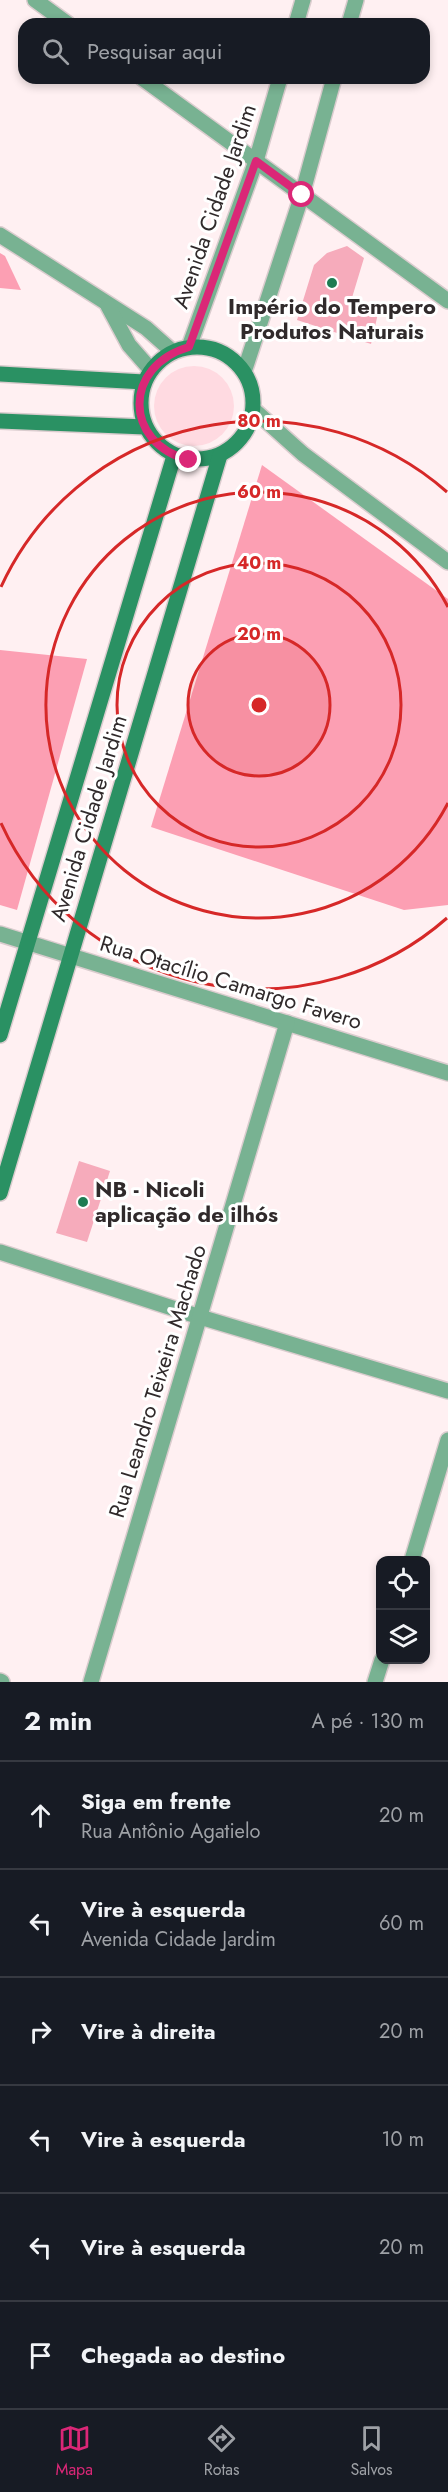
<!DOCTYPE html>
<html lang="pt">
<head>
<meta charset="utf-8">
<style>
	body { margin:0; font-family:Jost,sans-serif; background:#242831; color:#f1f3f6 }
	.controls { position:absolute; right:18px; bottom:18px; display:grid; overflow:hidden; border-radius:12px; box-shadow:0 3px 9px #0003 }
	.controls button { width:54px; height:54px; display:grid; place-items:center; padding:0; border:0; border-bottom:2px solid #363941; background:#171b24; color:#f1f3f6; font:30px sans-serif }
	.stop { position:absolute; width:18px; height:18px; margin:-14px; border:4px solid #db2777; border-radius:50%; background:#fff }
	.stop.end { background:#db2777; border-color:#fff; box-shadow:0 2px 6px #0008 }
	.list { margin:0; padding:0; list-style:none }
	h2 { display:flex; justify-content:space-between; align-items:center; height:78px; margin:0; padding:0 24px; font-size:26px }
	h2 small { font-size:20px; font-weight:400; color:#9ea1a6 }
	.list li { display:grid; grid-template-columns:39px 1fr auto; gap:18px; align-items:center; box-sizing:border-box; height:108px; padding:0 24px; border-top:2px solid #363941 }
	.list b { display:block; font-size:22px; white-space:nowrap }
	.list p { margin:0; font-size:20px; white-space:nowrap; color:#9ea1a6 }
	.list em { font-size:20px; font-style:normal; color:#9ea1a6 }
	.icon { flex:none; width:33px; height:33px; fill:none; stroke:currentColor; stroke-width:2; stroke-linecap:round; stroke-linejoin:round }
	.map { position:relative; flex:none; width:448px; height:1682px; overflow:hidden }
	.search { position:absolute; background:#171b24; box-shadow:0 3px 9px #0003; left:18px; right:18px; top:18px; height:66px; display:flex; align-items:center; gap:15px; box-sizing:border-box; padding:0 21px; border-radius:18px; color:#9ea1a6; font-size:22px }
	.sheet { height:726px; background:#171b24 }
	nav { display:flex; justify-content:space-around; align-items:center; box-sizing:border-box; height:84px; border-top:2px solid #363941; background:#171b24; font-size:16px; color:#9ea1a6 }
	nav a { display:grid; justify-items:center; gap:3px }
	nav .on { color:#db2777 }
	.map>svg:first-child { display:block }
	.green { fill:#ffdae1 }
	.forest { fill:#fc9fb3 }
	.building { fill:#f6abbb }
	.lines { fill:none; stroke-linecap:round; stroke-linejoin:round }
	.street-casing { stroke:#daccce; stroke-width:18 }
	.secondary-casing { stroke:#daccce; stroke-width:18 }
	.street { stroke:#78b292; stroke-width:15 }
	.secondary { stroke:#2a9163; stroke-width:15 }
	.route { stroke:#db2777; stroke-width:8 }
	.ring { fill:none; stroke:#d62828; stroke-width:3 }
	.poi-dot { fill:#1e7c53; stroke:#fff; stroke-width:2 }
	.labels { text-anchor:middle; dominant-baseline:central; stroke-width:6; stroke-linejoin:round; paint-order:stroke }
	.street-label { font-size:22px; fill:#302a2b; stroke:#fff }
	.poi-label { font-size:22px; font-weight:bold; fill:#302a2b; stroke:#fff }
	.centre { fill:#d62828; stroke:#fff; stroke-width:3 }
	.ring-label { font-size:18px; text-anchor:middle; font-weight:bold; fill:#d62828; stroke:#fff; stroke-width:6; stroke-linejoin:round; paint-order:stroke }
</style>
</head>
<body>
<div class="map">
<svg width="448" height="1682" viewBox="0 0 448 1682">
	<rect width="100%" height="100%" fill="#fff0f2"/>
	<circle class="green" cx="194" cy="406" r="40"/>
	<g class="forest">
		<path d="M0 253 5 256 21 290 0 288Z"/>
		<path d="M262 465 448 599V905L404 910 151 827Z"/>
		<path d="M0 650 87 659 17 910 0 905Z"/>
	</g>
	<g class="building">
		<path d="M347 246 364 258 351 301 379 309 371 344 297 320 314 265 327 253Z"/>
		<path d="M79 1161 110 1171 87 1242 56 1233Z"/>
	</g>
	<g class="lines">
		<defs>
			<g id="street">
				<path d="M35 0 68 24"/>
				<path d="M296 24 303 0"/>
				<path d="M349 24 356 0"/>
				<path d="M142 78 448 301"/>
				<path d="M0 235 146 328 173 352"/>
				<path d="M108 306 129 345 151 370"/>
				<path d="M189 347 256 161 280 78"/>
				<path d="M244 372 302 195 334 78"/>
				<path d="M253 409 303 454 448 562"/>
				<path d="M0 934 448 1073"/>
				<path d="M0 1252 200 1317 448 1391"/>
				<path d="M412 1560 448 1440"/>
				<path d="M0 1681 2 1682"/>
				<path d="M91 1682 287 1023"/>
				<path d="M375 1682 382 1660"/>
			</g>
			<g id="secondary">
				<circle cx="197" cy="403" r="56"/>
				<path d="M0 374 144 382"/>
				<path d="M0 421 145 427"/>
				<path d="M0 1035 174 456"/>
				<path d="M0 1193 220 455"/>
			</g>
		</defs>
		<use href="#street" class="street-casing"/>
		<use href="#secondary" class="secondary-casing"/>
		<use href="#street" class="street"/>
		<use href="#secondary" class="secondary"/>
	</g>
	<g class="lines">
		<path class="route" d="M189 460C123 443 123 366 189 347L256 161 302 195"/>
	</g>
	<circle cx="259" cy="705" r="71" fill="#d62828" fill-opacity=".12"/>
	<g class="ring">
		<circle cx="259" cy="705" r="71"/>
		<circle cx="259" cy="705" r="142"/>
		<path d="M448 803A213 213 0 1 1 448 607"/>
		<path d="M447 918A284 284 0 0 1 1 823M1 587A284 284 0 0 1 447 492"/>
	</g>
	<g class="poi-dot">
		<circle cx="332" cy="283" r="6"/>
		<circle cx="83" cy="1202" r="6"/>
	</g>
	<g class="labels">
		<g class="street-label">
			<text transform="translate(214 206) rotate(-71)">Avenida Cidade Jardim</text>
			<text transform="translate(88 818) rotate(-73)">Avenida Cidade Jardim</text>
			<text transform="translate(231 982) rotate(17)">Rua Otacílio Camargo Favero</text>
			<text transform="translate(157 1381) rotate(-73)">Rua Leandro Teixeira Machado</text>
		</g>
		<g class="poi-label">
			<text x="332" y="306">Império do Tempero<tspan x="332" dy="25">Produtos Naturais</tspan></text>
			<text x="95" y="1189" text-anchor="start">NB - Nicoli<tspan x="95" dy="25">aplicação de ilhós</tspan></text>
		</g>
	</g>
	<circle cx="259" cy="705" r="9" class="centre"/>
	<g class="ring-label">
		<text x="259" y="427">80 m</text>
		<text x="259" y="498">60 m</text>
		<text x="259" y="569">40 m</text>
		<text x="259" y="640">20 m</text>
	</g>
</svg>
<div class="controls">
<button><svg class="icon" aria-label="locate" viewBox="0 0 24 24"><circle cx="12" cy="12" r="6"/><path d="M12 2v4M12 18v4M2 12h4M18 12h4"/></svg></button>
<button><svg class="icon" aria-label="layers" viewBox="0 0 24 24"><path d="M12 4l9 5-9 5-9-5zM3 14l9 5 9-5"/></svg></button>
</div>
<div class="stop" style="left:302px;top:195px"></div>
<div class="stop end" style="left:189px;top:460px"></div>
<div class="search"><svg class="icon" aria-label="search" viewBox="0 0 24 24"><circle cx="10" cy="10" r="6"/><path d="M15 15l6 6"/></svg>Pesquisar aqui</div>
</div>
<section class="sheet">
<h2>2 min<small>A pé · 130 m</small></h2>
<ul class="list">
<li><svg class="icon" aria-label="ahead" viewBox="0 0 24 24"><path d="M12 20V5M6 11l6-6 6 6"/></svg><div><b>Siga em frente</b><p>Rua Antônio Agatielo</p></div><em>20 m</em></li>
<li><svg class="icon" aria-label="left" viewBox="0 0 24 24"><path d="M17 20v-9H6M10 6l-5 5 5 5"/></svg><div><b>Vire à esquerda</b><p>Avenida Cidade Jardim</p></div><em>60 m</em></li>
<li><svg class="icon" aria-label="right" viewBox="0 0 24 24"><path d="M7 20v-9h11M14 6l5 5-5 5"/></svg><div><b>Vire à direita</b></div><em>20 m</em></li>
<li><svg class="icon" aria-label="left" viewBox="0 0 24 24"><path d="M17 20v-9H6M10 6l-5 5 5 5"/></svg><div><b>Vire à esquerda</b></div><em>10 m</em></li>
<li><svg class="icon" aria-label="left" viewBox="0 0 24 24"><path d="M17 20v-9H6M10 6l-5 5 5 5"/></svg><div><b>Vire à esquerda</b></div><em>20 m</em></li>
<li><svg class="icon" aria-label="arrive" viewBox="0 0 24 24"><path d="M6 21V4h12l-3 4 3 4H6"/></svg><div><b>Chegada ao destino</b></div></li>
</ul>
</section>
<nav>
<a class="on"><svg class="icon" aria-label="map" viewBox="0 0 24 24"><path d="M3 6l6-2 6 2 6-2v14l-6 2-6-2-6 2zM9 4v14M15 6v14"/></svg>Mapa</a>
<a><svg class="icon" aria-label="directions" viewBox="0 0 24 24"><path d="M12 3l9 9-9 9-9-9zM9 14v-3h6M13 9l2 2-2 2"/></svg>Rotas</a>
<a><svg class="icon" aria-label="saved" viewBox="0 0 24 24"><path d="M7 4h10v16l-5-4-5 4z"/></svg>Salvos</a>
</nav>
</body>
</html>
